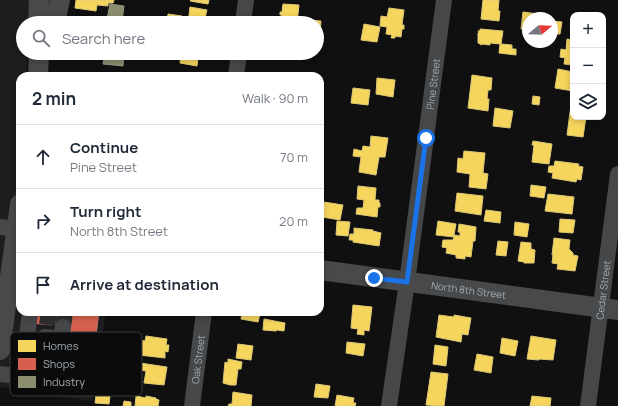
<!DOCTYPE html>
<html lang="en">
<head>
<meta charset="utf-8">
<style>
	body { margin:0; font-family:Manrope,sans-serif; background:#f2f2f3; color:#1f2937 }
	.controls { position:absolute; right:12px; top:12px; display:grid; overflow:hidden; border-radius:8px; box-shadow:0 2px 6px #0003 }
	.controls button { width:36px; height:36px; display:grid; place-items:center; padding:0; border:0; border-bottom:1px solid #e0e1e3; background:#fff; color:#1f2937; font:20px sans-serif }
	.compass { position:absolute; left:522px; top:12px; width:36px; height:36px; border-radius:50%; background:#fff; box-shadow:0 2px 6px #0003; rotate:71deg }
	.stop { position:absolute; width:12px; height:12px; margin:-9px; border:3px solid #1a73e8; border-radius:50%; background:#fff }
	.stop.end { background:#1a73e8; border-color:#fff; box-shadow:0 1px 4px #0008 }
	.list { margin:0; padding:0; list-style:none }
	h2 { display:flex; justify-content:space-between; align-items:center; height:52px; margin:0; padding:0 16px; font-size:17px }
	h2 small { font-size:13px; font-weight:400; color:#747a83 }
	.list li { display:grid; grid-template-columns:26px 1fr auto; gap:12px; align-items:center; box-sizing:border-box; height:64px; padding:0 16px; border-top:1px solid #e0e1e3 }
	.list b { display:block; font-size:15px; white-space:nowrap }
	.list p { margin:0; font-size:13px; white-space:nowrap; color:#747a83 }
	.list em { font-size:13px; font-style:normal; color:#747a83 }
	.icon { flex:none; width:22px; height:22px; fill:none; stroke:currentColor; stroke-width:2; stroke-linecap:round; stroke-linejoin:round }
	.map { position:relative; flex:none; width:618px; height:406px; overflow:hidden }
	.search { position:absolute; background:#fff; box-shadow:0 2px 6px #0003; left:16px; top:16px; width:308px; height:44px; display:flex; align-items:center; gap:10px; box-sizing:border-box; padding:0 14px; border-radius:22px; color:#747a83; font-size:15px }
	.panel { position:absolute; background:#fff; box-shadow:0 2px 6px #0003; left:16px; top:72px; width:308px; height:244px; border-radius:12px }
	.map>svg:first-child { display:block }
	.built { fill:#1d1d1f }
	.homes { fill:#f6d55c; stroke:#dcc876 }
	.shops { fill:#d6604d; stroke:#c6766b }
	.industry { fill:#8c8c6e; stroke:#929582 }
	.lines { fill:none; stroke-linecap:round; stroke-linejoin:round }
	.minor-tunnel { stroke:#2d2f31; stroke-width:16; stroke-dasharray:16 8; stroke-linecap:butt }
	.minor { stroke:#454749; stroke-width:16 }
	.major { stroke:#47494b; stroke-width:20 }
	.route { stroke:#1a73e8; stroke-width:5 }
	.labels { text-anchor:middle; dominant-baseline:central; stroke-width:4; stroke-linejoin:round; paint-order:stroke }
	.street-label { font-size:10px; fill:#a1abb1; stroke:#0b0b0c }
	.key { fill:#0b0b0c; stroke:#383b3e; stroke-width:1 }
	.key-label { font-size:11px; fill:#a1abb1 }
</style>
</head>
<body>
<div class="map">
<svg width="618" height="406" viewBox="0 0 618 406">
	<rect width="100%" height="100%" fill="#101011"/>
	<path class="built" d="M0 0H31L29 23H23V53H28L26 76H20V171L16 228 20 229V312H106L92 401 0 387Z"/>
	<g class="homes">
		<path d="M76 0H114L113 3H108V6L97 5 96 11 75 8Z"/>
		<path d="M191 0H209L208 4 190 1Z"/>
		<path d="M483 0H499L498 11H500L499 21 481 19Z"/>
		<path d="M283 4 299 5 297 23H289V22L281 21 282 15H280V12H282Z"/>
		<path d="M190 7 207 10 205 18 209 19 208 23H188Z"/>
		<path d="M389 8 404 10 402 25H404V29H402L401 37 395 36V38H391L392 35 386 34 387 27 380 26 381 16 387 17Z"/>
		<path d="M523 12 539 14 538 18H528V30L521 29Z"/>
		<path d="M168 14 182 16 181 23H167Z"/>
		<path d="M307 20 321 21 320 33H317V23H307Z"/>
		<path d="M552 21 562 22 560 34H552Z"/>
		<path d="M364 24 380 27 377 42 361 40Z"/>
		<path d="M480 29 503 31 501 44 512 45V49H516V55L499 53 500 44 490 43V45L482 44V45L478 43V33L479 34 478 31H480Z"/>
		<path d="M567 39 573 40V65L564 64 565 58 560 57 561 49 566 50Z"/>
		<path d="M181 53H201L200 59 198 58 197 66 180 63Z"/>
		<path d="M558 69 573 72V91L555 88Z"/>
		<path d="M472 75 492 78 491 90H488L487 99H489L488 111 468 108Z"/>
		<path d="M377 78 395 80 393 97 376 94Z"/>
		<path d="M353 88 370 90 368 105 351 103Z"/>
		<path d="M533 96 540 97 539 105 532 104Z"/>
		<path d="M571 105H573V117H586L583 137 567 135Z"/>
		<path d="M495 108 513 111 510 128 493 126Z"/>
		<path d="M371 136 388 138 385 157H379L376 175 359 172 361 157 353 156 354 149 362 151 363 146 370 147Z"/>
		<path d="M533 141 552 144 549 164 532 162 534 145H532Z"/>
		<path d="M464 151 485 153 483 173 488 174 486 189 469 187 470 174 457 172 458 158 463 159Z"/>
		<path d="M555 161 579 164 578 166 583 167 581 180 577 179 576 182 552 178 553 173 548 172 549 166H554Z"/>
		<path d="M531 185 546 187 544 198 530 196Z"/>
		<path d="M358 186 376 188 375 200H379V203H380V207H378L377 217 356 214 357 208H363L364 200 357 199Z"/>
		<path d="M457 193 483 196 481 215 455 211Z"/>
		<path d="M548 194 574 197 572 214 545 211Z"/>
		<path d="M324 202 343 205 340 220 322 217Z"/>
		<path d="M486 210 501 212 500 223 484 221Z"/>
		<path d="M560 219 575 220 573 233 559 232Z"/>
		<path d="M337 221 350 222 348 236 336 235Z"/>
		<path d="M438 221 456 224 454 235 460 236V232H458L459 224 476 227 475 241H473L471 257 465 256V259L456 258V255L446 253 447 248 442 247 443 240H453L454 237 436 235Z"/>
		<path d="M515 222 529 224 527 237 514 235Z"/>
		<path d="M354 228 373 230V231L381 233 379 246 353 242V240H349L350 234H354Z"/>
		<path d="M554 238 570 240 569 249 573 253V255L578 256 575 271 557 269 558 264 552 263 553 255H552Z"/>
		<path d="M498 241 508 242 506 256 496 255Z"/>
		<path d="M521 242 531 243V249L535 250 534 263H524V262L518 261Z"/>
		<path d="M353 305 372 307 369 331 364 330V335L357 334 358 329 351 328Z"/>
		<path d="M240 312H261V314H260L258 322 241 319 242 314 240 313Z"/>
		<path d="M439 315 454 317V315L471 318 468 335 462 334 461 342 436 337Z"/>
		<path d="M264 319 285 323 284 331 277 330 276 331 263 330Z"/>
		<path d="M146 336 167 339 166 345H169L168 352 165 351V358L130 354 132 339 145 341Z"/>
		<path d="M531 336 556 340 553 360 539 359V360L527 359Z"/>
		<path d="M502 338 518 341 515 356 500 353Z"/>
		<path d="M347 342 365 344 363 356 346 353Z"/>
		<path d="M238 344 253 346 251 360 236 358Z"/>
		<path d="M435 345 448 347 446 366 433 364Z"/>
		<path d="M477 354 493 357 491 373 474 370Z"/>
		<path d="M228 359 242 362 241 369H238L236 385H230L223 383 225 362 228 363Z"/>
		<path d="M140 363 167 367 164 385 144 383 146 371 139 370Z"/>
		<path d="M431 372 448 374 444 406 426 405Z"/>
		<path d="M316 384 330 386 328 398 314 397Z"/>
		<path d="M97 387 111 388 109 404 95 403Z"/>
		<path d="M233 392 252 395 251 406H228L229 404H232Z"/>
		<path d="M337 395 354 398 353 403H356L355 406H335Z"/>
		<path d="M136 396 146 398V396L156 398V399L159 400 158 406H135Z"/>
		<path d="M532 396 551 398 550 406H530Z"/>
		<path d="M124 401 131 402V406H123Z"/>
	</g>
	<g class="shops">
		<path d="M33 312H70L69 327 32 323Z"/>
		<path d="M73 312H99L91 373 66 369Z"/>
	</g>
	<g class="industry">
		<path d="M110 4 124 6 122 21 107 19Z"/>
		<path d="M105 53H124L123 66 103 64Z"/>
	</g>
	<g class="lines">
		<g class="minor-tunnel">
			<path d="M47 325 49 312"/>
			<path d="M63 327 65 312"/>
		</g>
		<g class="minor">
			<path d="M243 23 246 0"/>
			<path d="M236 76 239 53"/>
			<path d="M0 227 16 229"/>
			<path d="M0 374 16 376 75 385"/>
			<path d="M22 377 30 312"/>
			<path d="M40 379 45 337 61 339 63 327"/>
			<path id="s1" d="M192 406 204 312"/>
			<path id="s2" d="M389 406 407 282 444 0"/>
			<path id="s3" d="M588 406 618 174"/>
		</g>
		<g class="major">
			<path d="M38 23 39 0"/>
			<path d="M55 23 60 0"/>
			<path d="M38 76 39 53"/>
			<path id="s4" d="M320 270 618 310"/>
			<path d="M0 350 20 204"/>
		</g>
	</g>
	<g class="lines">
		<path class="route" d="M374 278 407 282 426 138"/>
	</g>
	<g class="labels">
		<g class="street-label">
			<text stroke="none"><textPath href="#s2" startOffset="325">Pine Street</textPath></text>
			<text stroke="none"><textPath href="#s4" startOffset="150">North 8th Street</textPath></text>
			<text stroke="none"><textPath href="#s3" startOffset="117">Cedar Street</textPath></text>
			<text stroke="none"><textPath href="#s1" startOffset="47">Oak Street</textPath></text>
		</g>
	</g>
	<rect x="10" y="332" width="132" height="64" rx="6" class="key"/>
	<rect x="18" y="340" width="18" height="12" fill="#f6d55c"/>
	<rect x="18" y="358" width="18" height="12" fill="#d6604d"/>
	<rect x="18" y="376" width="18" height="12" fill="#8c8c6e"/>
	<g class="key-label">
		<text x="43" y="350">Homes</text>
		<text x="43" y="368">Shops</text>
		<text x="43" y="386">Industry</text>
	</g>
</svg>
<div class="controls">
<button>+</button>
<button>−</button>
<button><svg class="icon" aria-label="layers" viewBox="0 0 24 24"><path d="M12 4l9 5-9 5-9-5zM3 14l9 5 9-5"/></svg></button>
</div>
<svg class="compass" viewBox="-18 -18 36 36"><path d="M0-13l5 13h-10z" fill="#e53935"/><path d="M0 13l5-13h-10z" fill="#747a83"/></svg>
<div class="stop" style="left:426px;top:138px"></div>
<div class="stop end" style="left:374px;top:278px"></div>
<div class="search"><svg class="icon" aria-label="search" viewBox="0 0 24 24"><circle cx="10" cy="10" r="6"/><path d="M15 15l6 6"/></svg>Search here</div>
<section class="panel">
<h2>2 min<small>Walk · 90 m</small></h2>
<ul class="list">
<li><svg class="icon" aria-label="ahead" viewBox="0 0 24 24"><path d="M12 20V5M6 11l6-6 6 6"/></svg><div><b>Continue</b><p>Pine Street</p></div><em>70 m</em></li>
<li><svg class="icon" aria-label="right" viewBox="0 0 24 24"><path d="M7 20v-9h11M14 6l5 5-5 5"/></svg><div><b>Turn right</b><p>North 8th Street</p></div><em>20 m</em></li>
<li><svg class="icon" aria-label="arrive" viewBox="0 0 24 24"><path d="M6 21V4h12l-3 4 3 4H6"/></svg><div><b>Arrive at destination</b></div></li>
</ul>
</section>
</div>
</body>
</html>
